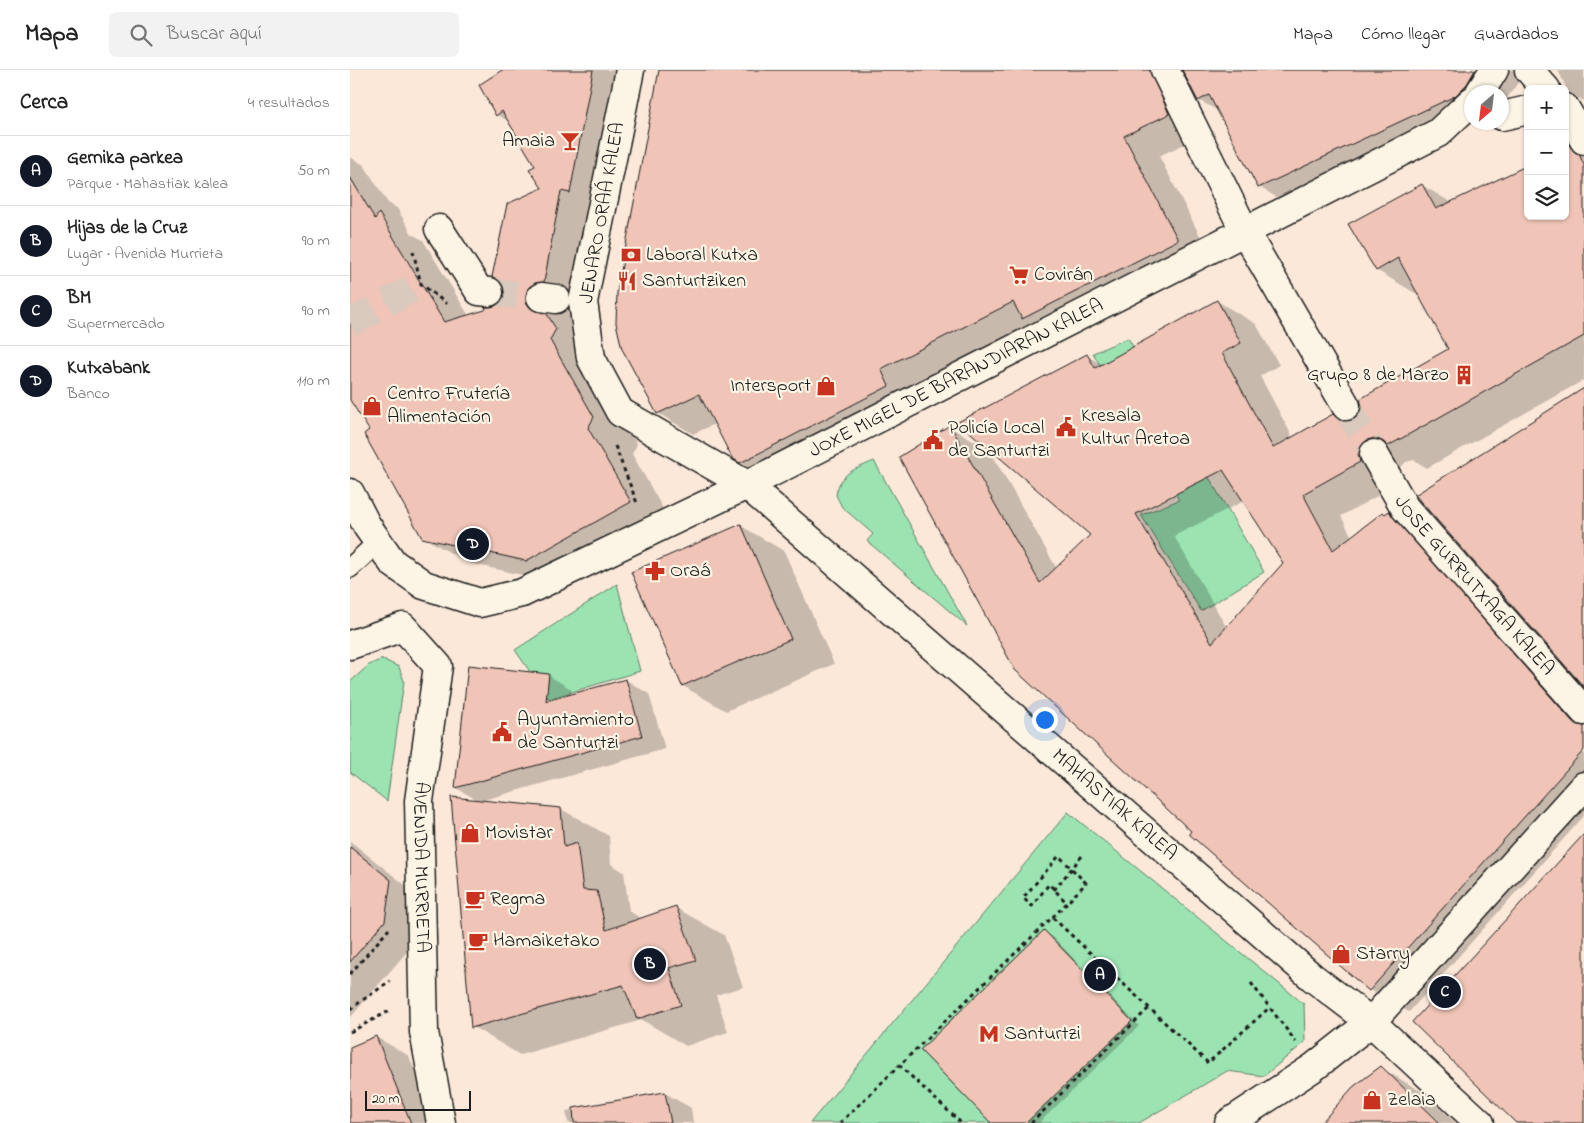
<!DOCTYPE html>
<html lang="es">
<head>
<meta charset="utf-8">
<style>
	body { margin:0; font-family:"Indie Flower",sans-serif; background:#f2f2f2; color:#222 }
	.controls { position:absolute; right:15px; top:15px; display:grid; overflow:hidden; border-radius:8px; box-shadow:0 1px 4px #0004 }
	.controls button { width:45px; height:45px; display:grid; place-items:center; padding:0; border:0; border-bottom:1px solid #e0e0e0; background:#fff; color:#222; font:25px sans-serif }
	.compass { position:absolute; left:1114px; top:15px; width:45px; height:45px; border-radius:50%; background:#fff; box-shadow:0 1px 4px #0004; rotate:208deg }
	.scale { position:absolute; left:15px; bottom:12px; width:106px; box-sizing:border-box; padding-left:5px; border:2px solid #1c1c1c; border-top:0; font-size:14px; line-height:18px; white-space:nowrap; color:#1c1c1c; -webkit-text-stroke:4px #fcf5e5; paint-order:stroke }
	.you { position:absolute; left:694px; top:649px; width:18px; height:18px; margin:-12px; border:4px solid #fff; border-radius:50%; background:#1a73e8; box-shadow:0 0 0 8px #1a73e833 }
	.badge { display:grid; place-items:center; width:32px; height:32px; border-radius:50%; background:#111827; color:#fff; font-size:16px; font-weight:700 }
	.pin { position:absolute; translate:-50% -50%; border:2px solid #fff; box-shadow:0 1px 5px #0006 }
	.list { margin:0; padding:0; list-style:none }
	h2 { display:flex; justify-content:space-between; align-items:center; height:65px; margin:0; padding:0 20px; font-size:21px }
	h2 small { font-size:16px; font-weight:400; color:#767676 }
	.list li { display:grid; grid-template-columns:32px 1fr auto; gap:15px; align-items:center; box-sizing:border-box; height:70px; padding:0 20px; border-top:1px solid #e0e0e0 }
	.list b { display:block; font-size:19px; white-space:nowrap }
	.list p { margin:0; font-size:16px; white-space:nowrap; color:#767676 }
	.list em { font-size:16px; font-style:normal; color:#767676 }
	.icon { flex:none; width:28px; height:28px; fill:none; stroke:currentColor; stroke-width:2; stroke-linecap:round; stroke-linejoin:round }
	.map { position:relative; flex:none; width:1234px; height:1053px; overflow:hidden }
	header { display:flex; align-items:center; gap:30px; box-sizing:border-box; height:70px; padding:0 25px; background:#fff; border-bottom:1px solid #e0e0e0 }
	header strong { font-size:24px }
	nav { display:flex; gap:28px; margin-inline-start:auto; font-size:18px }
	.search { width:350px; height:45px; background:#f2f2f2; display:flex; align-items:center; gap:12px; box-sizing:border-box; padding:0 18px; border-radius:8px; color:#767676; font-size:19px }
	main { display:flex }
	aside { flex:1; background:#fff }
	.map>svg:first-child { display:block }
	.green { fill:#9be4b2; stroke:#5c8067 }
	.shadow { fill:#0003; fill-rule:evenodd }
	.building { fill:#f0c4b7; stroke:#1c1c1c; fill-rule:evenodd }
	.lines { fill:none; stroke-linecap:round; stroke-linejoin:round }
	.pedestrian-tunnel { stroke:#dac9bd; stroke-width:28; stroke-dasharray:28 14; stroke-linecap:butt }
	.minor-tunnel { stroke:#dac9bd; stroke-width:28; stroke-dasharray:28 14; stroke-linecap:butt }
	.service-casing { stroke:#1c1c1c; stroke-width:22 }
	.pedestrian-casing { stroke:#1c1c1c; stroke-width:31 }
	.minor-casing { stroke:#1c1c1c; stroke-width:31 }
	.tertiary-casing { stroke:#1c1c1c; stroke-width:31 }
	.path { stroke:#1c1c1c; stroke-width:3; stroke-dasharray:4 4; stroke-linecap:butt }
	.service { stroke:#fcf5e5; stroke-width:19 }
	.pedestrian { stroke:#fcf5e5; stroke-width:28 }
	.minor { stroke:#fcf5e5; stroke-width:28 }
	.tertiary { stroke:#fcf5e5; stroke-width:28 }
	.labels { text-anchor:middle; dominant-baseline:central; stroke-width:4.5; stroke-linejoin:round; paint-order:stroke }
	.poi-label { font-size:20px; fill:#1c1c1c; stroke:#fcf5e5; text-anchor:start }
	.street-label { font-size:20px; fill:#1c1c1c; stroke:#fcf5e5 }
</style>
</head>
<body>
<header>
<strong>Mapa</strong>
<div class="search"><svg class="icon" aria-label="search" viewBox="0 0 24 24"><circle cx="10" cy="10" r="6"/><path d="M15 15l6 6"/></svg>Buscar aquí</div>
<nav><a>Mapa</a><a>Cómo llegar</a><a>Guardados</a></nav>
</header>
<main>
<aside>
<h2>Cerca<small>4 resultados</small></h2>
<ul class="list">
<li><span class="badge">A</span><div><b>Gernika parkea</b><p>Parque · Mahastiak kalea</p></div><em>50 m</em></li>
<li><span class="badge">B</span><div><b>Hijas de la Cruz</b><p>Lugar · Avenida Murrieta</p></div><em>90 m</em></li>
<li><span class="badge">C</span><div><b>BM</b><p>Supermercado</p></div><em>90 m</em></li>
<li><span class="badge">D</span><div><b>Kutxabank</b><p>Banco</p></div><em>110 m</em></li>
</ul>
</aside>
<div class="map">
<svg width="1234" height="1053" viewBox="0 0 1234 1053">
	<rect width="100%" height="100%" fill="#fbe8d9"/>
	<filter id="ink" filterUnits="userSpaceOnUse"><feTurbulence type="fractalNoise" baseFrequency=".02" numOctaves="2"/><feDisplacementMap in="SourceGraphic" scale="10" xChannelSelector="R" yChannelSelector="G"/><feConvolveMatrix kernelMatrix="1 2 1 2 8 2 1 2 1" color-interpolation-filters="sRGB"/></filter>
	<g filter="url(#ink)">
		<g class="green">
			<path d="M778 268 914 502 851 541 791 445 829 430 743 283Z"/>
			<path d="M524 391 617 556 517 471 523 464 492 437 486 425C490 402 504 400 524 391Z"/>
			<path d="M267 514 290 601 199 629 165 580Z"/>
			<path d="M32 589 49 597 54 611 37 731 0 702V612L19 595Z"/>
			<path d="M718 742 954 934 955 972 914 1006 877 1001 789 1053H460Z"/>
		</g>
		<g class="shadow">
			<path d="M154 0H289L290 11 264 147 255 146 220 250V259L241 271 243 296 287 374 282 384 324 458 222 516 118 493 73 467 21 361 0 327V87L14 95 38 133 47 138 62 164 73 170 119 246 146 237 152 232 156 224 154 214 193 119 187 97 161 52 147 45Z"/>
			<path d="M313 0H1174L1172 7 1152 35V22H1122V52H1126L945 138 909 117 869 41 848 30 838 10 835 20 854 65 809 86 863 191 427 413 383 387 365 354 343 364 308 343Z"/>
			<path d="M1208 0H1234V31L1218 22Z"/>
			<path d="M1219 77 1234 85V310L1077 398 1064 390 1056 392 1049 399 1047 408 1049 414 991 446 1002 467 1039 443 1078 465 1234 654V746L1059 942 1020 920 666 599 600 357 639 379 707 499 742 465 737 286 753 295 867 231 906 254 929 295 910 306 943 368 983 345 995 352 1004 351 1100 279 1068 221 1065 223 1026 200 1072 115 1102 133 1178 146H1215ZM894 431 935 493 877 558 824 466Z"/>
			<path d="M391 456 434 481 484 594 376 641 333 616Z"/>
			<path d="M119 597 198 605 221 619V626L276 610 299 624 315 679 130 731 211 739 259 766 261 794 274 802 279 841 292 849 326 838 374 865 393 917 366 925 378 962 336 976 292 950 170 985 123 957 129 731 106 718Z"/>
			<path d="M0 771 74 830 67 870 0 948Z"/>
			<path d="M694 862 703 867 789 956 689 1053H643Z"/>
			<path d="M26 967 59 986 86 1053H0V978Z"/>
			<path d="M1031 998 1074 1023 1106 1053H972Z"/>
			<path d="M315 1023 341 1038 343 1053H218L216 1041Z"/>
		</g>
		<g class="building">
			<path d="M152 0H243L220 123 211 121 194 212 185 213 178 218 176 225V232L181 239 197 244 206 259 200 270 244 347 238 358 281 432 176 491 72 468 14 364 19 360 0 330V107L25 149 29 143 94 252 135 240 136 237 145 236 152 231 155 223 153 216 148 210 142 207 157 134 192 118 179 99 185 96 152 41 146 46 129 15Z"/>
			<path d="M309 0H800L819 44 774 66 828 170 672 249 663 232 531 299 539 316 390 393 382 388 349 324 307 344 272 279 266 253 267 222Z"/>
			<path d="M832 0H1125L1117 14 1105 26 908 118 859 25 848 31Z"/>
			<path d="M1219 75 1229 84 1234 95V266L1038 376 1031 370 1025 368 1017 370 1010 377 1008 384 1010 392 953 424 983 480 1033 442 1035 444 1039 441 1222 651 1234 656V680L1019 921 839 764 841 761 665 600 549 387 600 355 690 513 740 465 608 352 737 284 745 298 867 230 891 273 872 283 923 378 983 344 989 350 997 352 1003 350 1010 343 1012 336 1010 329 1098 279 1048 188 1026 201 998 154 1072 114 1086 139 1178 95V146H1215V77ZM873 400 933 493 862 573 786 444Z"/>
			<path d="M1234 318V617L1065 425Z"/>
			<path d="M391 454 441 569 332 616 281 502Z"/>
			<path d="M118 595 199 604 196 631 276 609 292 666 105 718Z"/>
			<path d="M101 727 211 738 214 777 227 773 233 820 247 821 256 860 326 836 346 890 319 898 331 935 287 949 273 915 121 958Z"/>
			<path d="M1234 764V1053H1166L1062 952Z"/>
			<path d="M0 777 41 810 35 851 0 892Z"/>
			<path d="M694 860 782 951 676 1053H641L570 980Z"/>
			<path d="M26 966 61 1053H0V977Z"/>
			<path d="M1031 996 1090 1053H971L1003 1017Z"/>
			<path d="M315 1022 321 1053H224L223 1038Z"/>
		</g>
		<g class="lines">
			<g class="pedestrian-tunnel">
				<path d="M139 222 191 227"/>
				<path d="M0 253 71 214"/>
			</g>
			<path class="minor-tunnel" d="M996 336 1024 384"/>
			<defs>
				<path id="service" d="M0 498 28 472"/>
				<g id="pedestrian">
					<path d="M89 159 129 221 139 222"/>
					<path d="M191 227 206 229"/>
					<path id="s1" d="M0 575 53 557 88 596 69 731 74 962 91 1053"/>
				</g>
				<g id="minor">
					<path id="s2" d="M280 0 233 232 241 288 270 342 397 415 1088 63 1122 31"/>
					<path d="M815 0 895 162 996 336"/>
					<path d="M1179 0 1196 19"/>
					<path d="M1130 22 1144 0"/>
					<path d="M1215 38 1234 70"/>
					<path d="M1152 46 1178 40"/>
					<path id="s3" d="M1024 384 1055 438 1234 641"/>
					<path d="M1130 1053 1021 952 1234 716"/>
				</g>
				<g id="tertiary">
					<path id="s4" d="M0 423 17 456 43 493 74 515 130 533 172 523 397 415 962 907 1021 952 964 997 879 1053"/>
				</g>
			</defs>
			<use href="#service" class="service-casing"/>
			<use href="#pedestrian" class="pedestrian-casing"/>
			<use href="#minor" class="minor-casing"/>
			<use href="#tertiary" class="tertiary-casing"/>
			<g class="path">
				<path d="M63 181 71 214 97 234"/>
				<path d="M265 376 287 433"/>
				<path d="M704 820 732 786"/>
				<path d="M703 848 858 993 920 937"/>
				<path d="M0 904 39 859"/>
				<path d="M901 913 946 972"/>
				<path d="M0 939 40 911"/>
				<path d="M0 962 41 940"/>
				<path d="M549 995 611 1053"/>
				<path d="M490 1053 717 833 699 814 682 836 673 828 709 786 736 813 717 833"/>
				<path d="M681 1053 799 938"/>
			</g>
			<use href="#service" class="service"/>
			<use href="#pedestrian" class="pedestrian"/>
			<use href="#minor" class="minor"/>
			<use href="#tertiary" class="tertiary"/>
		</g>
	</g>
	<defs>
		<symbol id="bar-bare" viewBox="-9 -9 18 18"><path d="M-6-5H6L.8 .8V4.5H3.5V6h-7V4.5H-.8V.8Z" fill="#c8321e" stroke="#fcf5e5" stroke-width="2.5" paint-order="stroke"/></symbol>
		<symbol id="bank-bare" viewBox="-9 -9 18 18"><path d="M-6-4H6V4H-6ZM0-2.3a2.3 2.3 0 1 0 0 4.6a2.3 2.3 0 1 0 0-4.6Z" fill="#c8321e" stroke="#fcf5e5" stroke-width="2.5" paint-order="stroke"/></symbol>
		<symbol id="supermarket-bare" viewBox="-9 -9 18 18"><path d="M-6-5.5h2.5l.6 2H6L4.5 2H-2.5L-4.4-4H-6ZM-1.5 3.2a1.3 1.3 0 1 0 .1 0ZM3 3.2a1.3 1.3 0 1 0 .1 0Z" fill="#c8321e" stroke="#fcf5e5" stroke-width="2.5" paint-order="stroke"/></symbol>
		<symbol id="restaurant-bare" viewBox="-9 -9 18 18"><path d="M-5-6h1v4h1v-4h1v4h1v-4h1v5L-1.5 .5V6h-2V.5L-5-1ZM5-6V6H3V1.5H1.5Q1.5-4 5-6Z" fill="#c8321e" stroke="#fcf5e5" stroke-width="2.5" paint-order="stroke"/></symbol>
		<symbol id="building-bare" viewBox="-9 -9 18 18"><path d="M-4-6H4V6H1V3H-1V6H-4ZM-2.5-4.3h1.7v1.8h-1.7ZM.8-4.3h1.7v1.8H.8ZM-2.5-1h1.7V.8h-1.7ZM.8-1h1.7V.8H.8Z" fill="#c8321e" stroke="#fcf5e5" stroke-width="2.5" paint-order="stroke"/></symbol>
		<symbol id="shop-bare" viewBox="-9 -9 18 18"><path d="M-5-2.5h2.3a2.7 3.5 0 0 1 5.4 0H5L5.5 6h-11ZM-1.5-2.5h3a1.5 2.3 0 0 0-3 0Z" fill="#c8321e" stroke="#fcf5e5" stroke-width="2.5" paint-order="stroke"/></symbol>
		<symbol id="civic-bare" viewBox="-9 -9 18 18"><path d="M-.6-6.5H3V-4.5H.6V-3L4-1V1h2V6H-6V1h2V-1L-.6-3ZM-1.2 2.5V6h2.4V2.5Z" fill="#c8321e" stroke="#fcf5e5" stroke-width="2.5" paint-order="stroke"/></symbol>
		<symbol id="pharmacy-bare" viewBox="-9 -9 18 18"><path d="M-2-6h4v4h4v4h-4v4h-4v-4h-4v-4h4Z" fill="#c8321e" stroke="#fcf5e5" stroke-width="2.5" paint-order="stroke"/></symbol>
		<symbol id="cafe-bare" viewBox="-9 -9 18 18"><path d="M-5.5-4.5H6V0H3Q3 3.5 0 3.5H-2.5Q-5.5 3.5-5.5 0ZM3-3.2v2h1.7v-2ZM-6 4.5H4V6H-6Z" fill="#c8321e" stroke="#fcf5e5" stroke-width="2.5" paint-order="stroke"/></symbol>
		<symbol id="metro-bare" viewBox="-9 -9 18 18"><path d="M-5.5 5V-5H-3L0 0L3-5H5.5V5H3V-.5L0 4L-3-.5V5Z" fill="#c8321e" stroke="#fcf5e5" stroke-width="2.5" paint-order="stroke"/></symbol>
	</defs>
	<g fill-rule="evenodd">
		<use href="#bar-bare" x="206" y="57" width="28" height="28"/>
		<use href="#bank-bare" x="267" y="171" width="28" height="28"/>
		<use href="#supermarket-bare" x="655" y="191" width="28" height="28"/>
		<use href="#restaurant-bare" x="263" y="197" width="28" height="28"/>
		<use href="#building-bare" x="1100" y="291" width="28" height="28"/>
		<use href="#shop-bare" x="462" y="302" width="28" height="28"/>
		<use href="#shop-bare" x="8" y="322" width="28" height="28"/>
		<use href="#civic-bare" x="702" y="343" width="28" height="28"/>
		<use href="#civic-bare" x="569" y="356" width="28" height="28"/>
		<use href="#pharmacy-bare" x="291" y="487" width="28" height="28"/>
		<use href="#civic-bare" x="138" y="648" width="28" height="28"/>
		<use href="#shop-bare" x="106" y="749" width="28" height="28"/>
		<use href="#cafe-bare" x="111" y="815" width="28" height="28"/>
		<use href="#cafe-bare" x="114" y="857" width="28" height="28"/>
		<use href="#shop-bare" x="977" y="870" width="28" height="28"/>
		<use href="#metro-bare" x="625" y="950" width="28" height="28"/>
		<use href="#shop-bare" x="1008" y="1016" width="28" height="28"/>
	</g>
	<g class="labels">
		<g class="poi-label">
			<text x="205" y="71" text-anchor="end">Amaia</text>
			<text x="296" y="185">Laboral Kutxa</text>
			<text x="684" y="205">Covirán</text>
			<text x="292" y="211">Santurtziken</text>
			<text x="1099" y="305" text-anchor="end">Grupo 8 de Marzo</text>
			<text x="461" y="316" text-anchor="end">Intersport</text>
			<text x="37" y="324">Centro Frutería<tspan x="37" dy="23">Alimentación</tspan></text>
			<text x="731" y="346">Kresala<tspan x="731" dy="23">Kultur Aretoa</tspan></text>
			<text x="598" y="358">Policía Local<tspan x="598" dy="23">de Santurtzi</tspan></text>
			<text x="320" y="501">Oraá</text>
			<text x="167" y="650">Ayuntamiento<tspan x="167" dy="23">de Santurtzi</tspan></text>
			<text x="135" y="763">Movistar</text>
			<text x="140" y="829">Regma</text>
			<text x="143" y="871">Hamaiketako</text>
			<text x="1006" y="884">Starry</text>
			<text x="654" y="964">Santurtzi</text>
			<text x="1037" y="1030">Zelaia</text>
		</g>
		<g class="street-label">
			<text transform="translate(253 143) rotate(-80)">JENARO ORAÁ KALEA</text>
			<text stroke="none"><textPath href="#s2" startOffset="736">JOXE MIGEL DE BARANDIARAN KALEA</textPath></text>
			<text stroke="none"><textPath href="#s3" startOffset="166">JOSE GURRUTXAGA KALEA</textPath></text>
			<text stroke="none"><textPath href="#s4" startOffset="959">MAHASTIAK KALEA</textPath></text>
			<text stroke="none"><textPath href="#s1" startOffset="311">AVENIDA MURRIETA</textPath></text>
		</g>
	</g>
</svg>
<div class="controls">
<button>+</button>
<button>−</button>
<button><svg class="icon" aria-label="layers" viewBox="0 0 24 24"><path d="M12 4l9 5-9 5-9-5zM3 14l9 5 9-5"/></svg></button>
</div>
<svg class="compass" viewBox="-18 -18 36 36"><path d="M0-13l5 13h-10z" fill="#e53935"/><path d="M0 13l5-13h-10z" fill="#767676"/></svg>
<div class="scale">20 m</div>
<div class="you"></div>
<div class="pin badge" style="left:750px;top:905px">A</div>
<div class="pin badge" style="left:300px;top:894px">B</div>
<div class="pin badge" style="left:1095px;top:922px">C</div>
<div class="pin badge" style="left:123px;top:474px">D</div>
</div>
</main>
</body>
</html>
